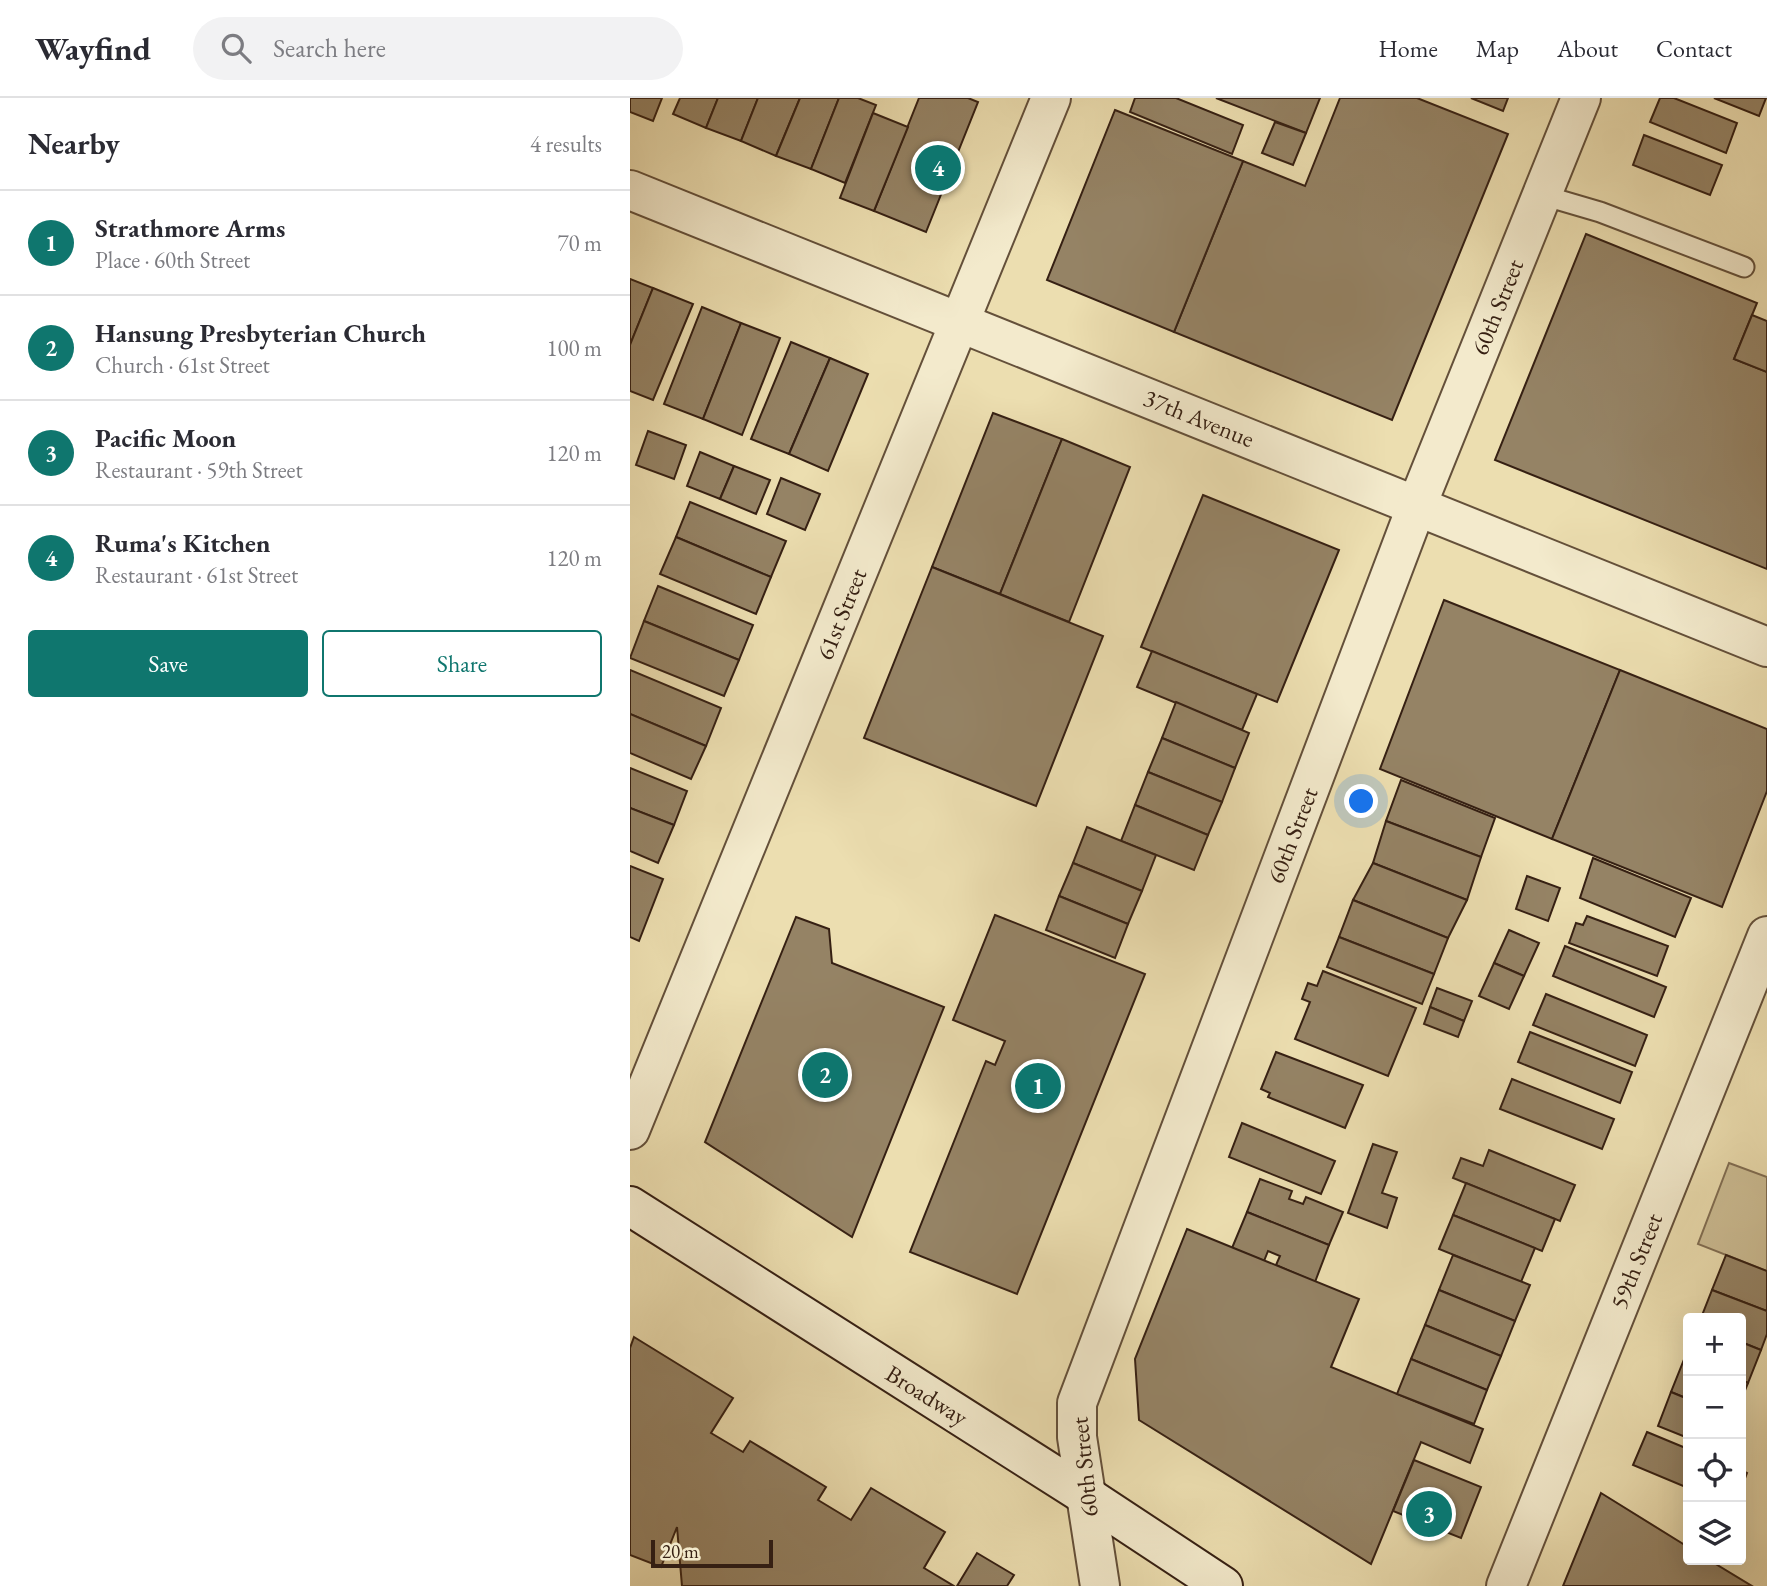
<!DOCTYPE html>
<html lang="en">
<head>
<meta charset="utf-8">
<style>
	body { margin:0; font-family:"EB Garamond",serif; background:#f2f2f3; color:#2b2b33 }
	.controls { position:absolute; right:21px; bottom:21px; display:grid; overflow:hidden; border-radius:7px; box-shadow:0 7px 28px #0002 }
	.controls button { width:63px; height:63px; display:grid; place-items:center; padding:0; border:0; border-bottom:2px solid #e1e1e2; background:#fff; color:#2b2b33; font:35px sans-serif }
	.scale { position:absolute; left:21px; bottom:18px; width:122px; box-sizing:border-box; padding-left:7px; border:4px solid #362013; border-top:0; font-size:19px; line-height:24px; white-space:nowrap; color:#362013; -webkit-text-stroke:5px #f3eacc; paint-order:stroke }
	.you { position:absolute; left:732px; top:704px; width:24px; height:24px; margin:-18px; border:5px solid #fff; border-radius:50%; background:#1a73e8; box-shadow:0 0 0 10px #1a73e833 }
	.badge { display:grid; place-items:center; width:46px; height:46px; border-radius:50%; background:#0f766e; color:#fff; font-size:23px; font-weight:700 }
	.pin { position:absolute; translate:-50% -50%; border:4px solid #fff; box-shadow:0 2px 7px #0006 }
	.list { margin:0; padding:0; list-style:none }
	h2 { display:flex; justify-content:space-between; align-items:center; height:91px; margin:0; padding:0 28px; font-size:30px }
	h2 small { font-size:23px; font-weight:400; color:#7c7c81 }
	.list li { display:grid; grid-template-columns:46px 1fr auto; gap:21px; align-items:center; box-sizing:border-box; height:105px; padding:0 28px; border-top:2px solid #e1e1e2 }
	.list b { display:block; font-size:26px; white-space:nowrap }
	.list p { margin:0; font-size:23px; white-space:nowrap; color:#7c7c81 }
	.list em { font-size:23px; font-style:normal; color:#7c7c81 }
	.actions { display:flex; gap:14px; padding:21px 28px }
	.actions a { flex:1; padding:16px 0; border:2px solid #0f766e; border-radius:7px; text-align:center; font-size:24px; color:#0f766e }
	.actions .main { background:#0f766e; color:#fff }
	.icon { flex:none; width:38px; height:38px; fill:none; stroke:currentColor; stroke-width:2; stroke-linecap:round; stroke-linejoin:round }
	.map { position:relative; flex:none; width:1137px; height:1488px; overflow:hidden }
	header { display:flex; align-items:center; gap:42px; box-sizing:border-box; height:98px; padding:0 35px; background:#fff; border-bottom:2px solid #e1e1e2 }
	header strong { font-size:33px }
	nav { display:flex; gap:38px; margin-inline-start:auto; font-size:24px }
	.search { width:490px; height:63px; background:#f2f2f3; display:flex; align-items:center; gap:18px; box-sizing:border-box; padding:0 24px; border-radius:38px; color:#7c7c81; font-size:26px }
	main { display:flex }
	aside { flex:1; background:#fff }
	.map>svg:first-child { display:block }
	.green { fill:#cdbe95; stroke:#826f54; stroke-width:2 }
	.building { fill:#958365; stroke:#362013; stroke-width:2 }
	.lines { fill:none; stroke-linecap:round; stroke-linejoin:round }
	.service-casing { stroke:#64503a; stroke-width:23 }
	.minor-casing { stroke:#64503a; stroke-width:42 }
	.secondary-casing { stroke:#362013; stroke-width:42 }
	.service { stroke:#f3eacc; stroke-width:19 }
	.minor { stroke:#f3eacc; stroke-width:38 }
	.secondary { stroke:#f3eacc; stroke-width:38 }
	.labels { text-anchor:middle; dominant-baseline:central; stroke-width:7; stroke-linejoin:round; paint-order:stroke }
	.street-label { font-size:24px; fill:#362013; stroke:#f3eacc }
</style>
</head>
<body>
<header>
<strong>Wayfind</strong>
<div class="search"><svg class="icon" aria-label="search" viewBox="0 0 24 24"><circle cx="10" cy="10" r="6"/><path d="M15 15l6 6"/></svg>Search here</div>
<nav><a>Home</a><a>Map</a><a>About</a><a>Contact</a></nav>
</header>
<main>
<aside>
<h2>Nearby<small>4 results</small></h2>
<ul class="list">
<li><span class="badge">1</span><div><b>Strathmore Arms</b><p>Place · 60th Street</p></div><em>70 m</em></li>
<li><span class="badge">2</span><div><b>Hansung Presbyterian Church</b><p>Church · 61st Street</p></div><em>100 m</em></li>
<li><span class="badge">3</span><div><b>Pacific Moon</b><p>Restaurant · 59th Street</p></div><em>120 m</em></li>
<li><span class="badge">4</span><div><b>Ruma's Kitchen</b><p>Restaurant · 61st Street</p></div><em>120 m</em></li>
</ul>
<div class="actions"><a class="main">Save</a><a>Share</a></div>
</aside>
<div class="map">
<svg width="1137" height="1488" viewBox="0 0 1137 1488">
	<rect width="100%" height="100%" fill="#ecdeb0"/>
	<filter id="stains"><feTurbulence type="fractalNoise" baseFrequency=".00286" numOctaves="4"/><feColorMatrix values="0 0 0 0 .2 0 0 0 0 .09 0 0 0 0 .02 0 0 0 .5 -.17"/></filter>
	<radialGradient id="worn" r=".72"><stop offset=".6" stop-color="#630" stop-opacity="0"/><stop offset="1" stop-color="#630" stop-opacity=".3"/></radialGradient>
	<path class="green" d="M1099 1065 1137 1079V1173L1068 1146Z"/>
	<g class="building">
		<path d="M0 0H32L23 23 0 14Z"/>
		<path d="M50 0H88L76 30 43 16Z"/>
		<path d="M88 0H128L111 43 76 30Z"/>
		<path d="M128 0H170L146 58 111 43Z"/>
		<path d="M170 0H209L181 71 146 58Z"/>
		<path d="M209 0H228L246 7 215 85 181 71Z"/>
		<path d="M289 0H338L348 4 296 134 244 113Z"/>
		<path d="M505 0H546L613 27 602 56 500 14Z"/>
		<path d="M586 0H690L676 35Z"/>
		<path d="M710 0H787L878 36 762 322 544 234 613 63 675 88Z"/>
		<path d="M841 0H878L873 13Z"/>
		<path d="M1030 0H1044L1107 25 1096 55 1020 24Z"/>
		<path d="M1084 0H1136L1129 18Z"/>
		<path d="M485 12 613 63 544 234 417 182Z"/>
		<path d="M243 15 278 29 244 113 210 100Z"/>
		<path d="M645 24 676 35 663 67 632 55Z"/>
		<path d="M1014 37 1092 67 1080 97 1003 67Z"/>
		<path d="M956 136 1127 205 1104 261 1137 274V471L865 362Z"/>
		<path d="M0 181 23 190 0 247Z"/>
		<path d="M23 190 63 206 23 302 0 293V247Z"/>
		<path d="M72 209 111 225 73 321 34 306Z"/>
		<path d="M1122 217 1137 223V274L1104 261Z"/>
		<path d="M111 225 150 240 112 337 73 321Z"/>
		<path d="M161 244 200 260 159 356 121 341Z"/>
		<path d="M200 260 238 276 198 373 159 356Z"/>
		<path d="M363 315 432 341 370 496 302 469Z"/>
		<path d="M18 333 56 347 44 381 6 367Z"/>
		<path d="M432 341 500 369 439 524 370 496Z"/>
		<path d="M70 354 104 368 90 401 57 388Z"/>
		<path d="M104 368 140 382 126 416 90 401Z"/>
		<path d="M151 380 190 396 175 432 137 416Z"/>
		<path d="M573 397 709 452 647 604 511 549Z"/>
		<path d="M60 404 156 443 141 479 46 439Z"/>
		<path d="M46 439 141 479 126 516 30 476Z"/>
		<path d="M302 469 473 538 406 708 234 640Z"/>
		<path d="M28 488 123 527 109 562 14 523Z"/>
		<path d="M814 502 990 572 922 741 750 671Z"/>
		<path d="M14 523 109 562 94 598 0 560Z"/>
		<path d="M522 553 627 596 612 632 507 589Z"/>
		<path d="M0 572 91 610 76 648 0 616Z"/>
		<path d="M990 572 1137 631V693L1092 809 922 741Z"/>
		<path d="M546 604 619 635 605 670 532 640Z"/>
		<path d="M0 616 76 648 61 681 0 655Z"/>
		<path d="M532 640 605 670 592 704 518 674Z"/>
		<path d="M0 670 57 693 44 727 0 710Z"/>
		<path d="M518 674 592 704 578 737 505 707Z"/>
		<path d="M771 682 865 720 851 759 756 723Z"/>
		<path d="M505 707 578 737 564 772 491 743Z"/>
		<path d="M0 710 44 727 28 765 0 753Z"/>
		<path d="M756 723 851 759 837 802 743 765Z"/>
		<path d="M457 729 526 757 512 793 443 765Z"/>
		<path d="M963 760 1061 800 1045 839 950 800Z"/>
		<path d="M443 765 512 793 498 826 429 798Z"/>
		<path d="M743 765 837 802 818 840 723 802Z"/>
		<path d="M0 768 33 781 9 843 0 839Z"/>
		<path d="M897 778 930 790 918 823 886 811Z"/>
		<path d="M429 798 498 826 485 860 416 832Z"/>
		<path d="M723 802 818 840 804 876 709 839Z"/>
		<path d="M365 817 515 876 387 1196 280 1154 356 963 365 967 375 943 323 922Z"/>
		<path d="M957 818 1038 848 1027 878 939 845 946 825 953 827Z"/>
		<path d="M166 819 199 831 202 865 314 909 222 1139 75 1044Z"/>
		<path d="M879 832 909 845 894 878 864 865Z"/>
		<path d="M709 839 804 876 792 906 697 869Z"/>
		<path d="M935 848 1036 889 1024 919 923 878Z"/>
		<path d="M864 865 894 878 879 911 849 898Z"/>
		<path d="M693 873 786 910 758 978 665 941 680 904 672 901 678 885 687 888Z"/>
		<path d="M807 890 842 903 834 923 800 909Z"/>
		<path d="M916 896 1017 937 1005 968 903 927Z"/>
		<path d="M800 909 834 923 828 939 794 926Z"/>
		<path d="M900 934 1002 974 990 1005 888 964Z"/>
		<path d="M646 954 733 987 715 1030 638 999 640 995 631 991Z"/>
		<path d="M882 981 984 1021 972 1051 870 1011Z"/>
		<path d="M612 1025 705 1063 691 1096 599 1059Z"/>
		<path d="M743 1046 767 1054 752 1095 767 1100 757 1130 718 1115Z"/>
		<path d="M859 1052 945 1087 930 1123 823 1080 831 1060 853 1068Z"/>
		<path d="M630 1081 662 1093 659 1101 673 1106 676 1099 713 1114 699 1147 617 1114Z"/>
		<path d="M836 1085 925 1121 912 1153 823 1117Z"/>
		<path d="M617 1114 699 1147 685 1184 646 1167 650 1158 638 1153 634 1163 602 1150Z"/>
		<path d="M823 1117 905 1150 891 1184 809 1151Z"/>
		<path d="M557 1131 729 1201 701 1269 853 1331 840 1365 791 1344 741 1466 509 1322 505 1261Z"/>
		<path d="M823 1157 900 1187 885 1223 809 1192Z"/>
		<path d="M1096 1157 1137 1173V1213L1082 1192Z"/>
		<path d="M809 1192 885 1223 871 1258 795 1227Z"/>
		<path d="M1082 1192 1137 1213V1236L1131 1252 1111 1244V1220H1071Z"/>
		<path d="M795 1227 871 1258 857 1292 781 1261Z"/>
		<path d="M4 1239 103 1300 81 1335 113 1354 120 1343 196 1389 188 1402 221 1422 241 1390 315 1434 294 1470 324 1488H52L47 1429 31 1469 0 1457V1250Z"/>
		<path d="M1111 1244 1131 1252 1118 1285 1111 1282Z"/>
		<path d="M1055 1259 1058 1261V1301L1041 1294Z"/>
		<path d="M781 1261 857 1292 844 1326 767 1296Z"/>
		<path d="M1111 1282 1118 1285 1111 1302Z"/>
		<path d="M1041 1294 1058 1301V1340L1028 1328Z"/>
		<path d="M1017 1334 1058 1351V1390L1003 1367Z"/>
		<path d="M784 1362 851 1389 831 1440 763 1413Z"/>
		<path d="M1111 1372 1117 1375 1111 1391Z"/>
		<path d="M971 1395 1058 1449V1462H1079L1122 1488H933Z"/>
		<path d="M347 1455 384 1477 377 1488H327Z"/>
	</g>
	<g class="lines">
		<defs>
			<path id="service" d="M912 97 970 114 1114 169"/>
			<g id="minor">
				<path d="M0 92 1137 549"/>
				<path d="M0 1032 421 0"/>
				<path d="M470 1488 447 1339V1305L787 407 951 0"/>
				<path d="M876 1488 1137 838"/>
			</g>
			<path id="secondary" d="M0 1108 455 1397 593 1488"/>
		</defs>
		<use href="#service" class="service-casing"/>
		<use href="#minor" class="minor-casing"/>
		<use href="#secondary" class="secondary-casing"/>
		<use href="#service" class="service"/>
		<use href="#minor" class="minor"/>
		<use href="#secondary" class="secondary"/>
	</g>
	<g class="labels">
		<g class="street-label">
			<text transform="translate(867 209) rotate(-68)">60th Street</text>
			<text transform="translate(569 320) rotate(22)">37th Avenue</text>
			<text transform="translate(211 516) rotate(-68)">61st Street</text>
			<text transform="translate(662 737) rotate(-69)">60th Street</text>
			<text transform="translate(1006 1163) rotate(-68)">59th Street</text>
			<text transform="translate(297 1297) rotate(32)">Broadway</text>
			<text transform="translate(454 1369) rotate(-96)">60th Street</text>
		</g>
	</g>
	<rect width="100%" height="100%" filter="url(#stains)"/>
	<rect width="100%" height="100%" fill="url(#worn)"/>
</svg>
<div class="controls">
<button>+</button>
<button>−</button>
<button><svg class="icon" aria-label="locate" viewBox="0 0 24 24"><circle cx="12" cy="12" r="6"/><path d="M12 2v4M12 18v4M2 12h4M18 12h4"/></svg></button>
<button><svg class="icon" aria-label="layers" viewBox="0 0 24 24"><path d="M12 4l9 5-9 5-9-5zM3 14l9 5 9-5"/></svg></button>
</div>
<div class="scale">20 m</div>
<div class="you"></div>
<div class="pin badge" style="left:408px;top:988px">1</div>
<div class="pin badge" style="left:195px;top:977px">2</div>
<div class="pin badge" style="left:799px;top:1416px">3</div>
<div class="pin badge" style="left:308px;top:70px">4</div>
</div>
</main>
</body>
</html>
